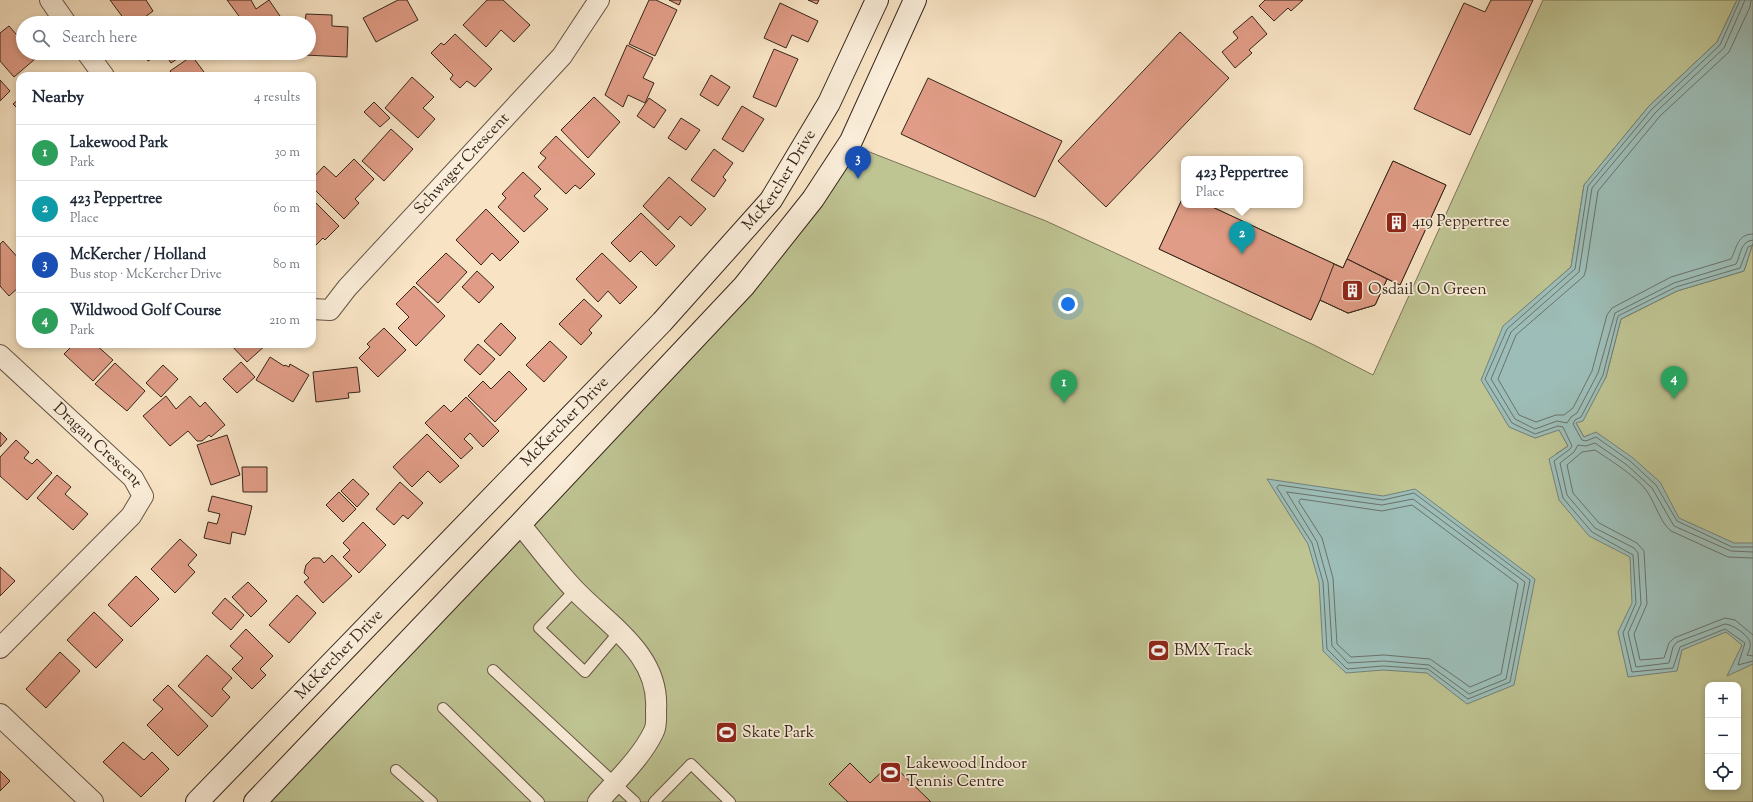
<!DOCTYPE html>
<html lang="en">
<head>
<meta charset="utf-8">
<style>
	body { margin:0; font-family:"Sorts Mill Goudy",serif; background:#f2f2f3; color:#1f2937 }
	.controls { position:absolute; right:12px; bottom:12px; display:grid; overflow:hidden; border-radius:8px; box-shadow:0 2px 6px #0003 }
	.controls button { width:36px; height:36px; display:grid; place-items:center; padding:0; border:0; border-bottom:1px solid #e0e1e3; background:#fff; color:#1f2937; font:20px sans-serif }
	.you { position:absolute; left:1068px; top:304px; width:14px; height:14px; margin:-10px; border:3px solid #fff; border-radius:50%; background:#1a73e8; box-shadow:0 0 0 6px #1a73e833 }
	.badge { display:grid; place-items:center; width:26px; height:26px; border-radius:50%; background:#8f2418; color:#fff; font-size:13px; font-weight:700 }
	.pin { position:absolute; translate:-50% -33px; filter:drop-shadow(0 1px 2px #0008) }
	.pin::after { content:''; position:absolute; top:21px; width:14px; height:12px; background:inherit; clip-path:polygon(0 0,100% 0,50% 100%) }
	.popup { position:absolute; left:1181px; top:156px; width:122px; height:52px; box-sizing:border-box; display:grid; place-content:center; border-radius:8px; background:#fff; filter:drop-shadow(0 1px 3px #0005); font-size:13px; white-space:nowrap; color:#747a83 }
	.popup b { font-size:15px; color:#1f2937 }
	.popup::after { content:''; position:absolute; left:50%; top:100%; margin-left:-8px; border:8px solid transparent; border-top-color:#fff }
	.list { margin:0; padding:0; list-style:none }
	h2 { display:flex; justify-content:space-between; align-items:center; height:52px; margin:0; padding:0 16px; font-size:17px }
	h2 small { font-size:13px; font-weight:400; color:#747a83 }
	.list li { display:grid; grid-template-columns:26px 1fr auto; gap:12px; align-items:center; box-sizing:border-box; height:56px; padding:0 16px; border-top:1px solid #e0e1e3 }
	.list b { display:block; font-size:15px; white-space:nowrap }
	.list p { margin:0; font-size:13px; white-space:nowrap; color:#747a83 }
	.list em { font-size:13px; font-style:normal; color:#747a83 }
	.icon { flex:none; width:22px; height:22px; fill:none; stroke:currentColor; stroke-width:2; stroke-linecap:round; stroke-linejoin:round }
	.map { position:relative; flex:none; width:1753px; height:802px; overflow:hidden }
	.search { position:absolute; background:#fff; box-shadow:0 2px 6px #0003; left:16px; top:16px; width:300px; height:44px; display:flex; align-items:center; gap:10px; box-sizing:border-box; padding:0 14px; border-radius:22px; color:#747a83; font-size:15px }
	.panel { position:absolute; background:#fff; box-shadow:0 2px 6px #0003; left:16px; top:72px; width:300px; height:276px; border-radius:12px }
	.map>svg:first-child { display:block }
	.green { fill:#bfc493; stroke:#7a7557; fill-rule:evenodd }
	.water { fill:#9dbeb8; stroke:#748179 }
	.lines { fill:none; stroke-linecap:round; stroke-linejoin:round }
	.shore { stroke:#6a726a; stroke-width:1 }
	.building { fill:#e09c86; stroke:#36261b }
	.service-casing { stroke:#665646; stroke-width:12 }
	.minor-casing { stroke:#665646; stroke-width:22 }
	.tertiary-casing { stroke:#665646; stroke-width:24 }
	.secondary-casing { stroke:#36261b; stroke-width:24 }
	.service { stroke:#faedd9; stroke-width:10 }
	.minor { stroke:#faedd9; stroke-width:20 }
	.tertiary { stroke:#faedd9; stroke-width:22 }
	.secondary { stroke:#faedd9; stroke-width:22 }
	.labels { text-anchor:middle; dominant-baseline:central; stroke-width:3.5; stroke-linejoin:round; paint-order:stroke }
	.street-label { font-size:16px; fill:#36261b; stroke:#faedd9 }
	.poi-label { font-size:16px; fill:#36261b; stroke:#faedd9; text-anchor:start }
</style>
</head>
<body>
<div class="map">
<svg width="1753" height="802" viewBox="0 0 1753 802">
	<rect width="100%" height="100%" fill="#f8e4c5"/>
	<filter id="stains"><feTurbulence type="fractalNoise" baseFrequency=".005" numOctaves="4"/><feColorMatrix values="0 0 0 0 .2 0 0 0 0 .09 0 0 0 0 .02 0 0 0 .5 -.17"/></filter>
	<radialGradient id="worn" r=".72"><stop offset=".6" stop-color="#630" stop-opacity="0"/><stop offset="1" stop-color="#630" stop-opacity=".3"/></radialGradient>
	<path class="green" d="M1543 0H1737L1717 42 1649 106 1584 185 1571 267 1507 323 1535 438 1559 429 1568 446 1556 454 1589 435 1584 437 1576 423 1606 377 1621 319 1677 291 1744 271 1753 243V802H254L744 286 851 141 867 151 1046 221 1314 345 1373 375ZM1708 685H1738V787H1708Z"/>
	<g class="water">
		<path d="M1737 0H1753V243L1744 271 1677 291 1621 319 1606 377 1583 421 1576 423 1584 437 1596 432 1633 458 1660 482 1679 518 1734 543H1753V664L1727 676 1742 645 1726 632 1682 650 1677 671 1628 677 1618 632 1632 603 1630 557 1589 536 1559 500 1549 459 1568 446 1559 430 1535 438 1509 427 1481 380 1503 326 1571 267 1584 185 1649 106 1717 42Z"/>
		<path d="M1267 479 1383 496 1415 489 1535 579 1514 685 1467 704 1427 673 1383 670 1346 673 1323 651 1319 582 1308 544Z"/>
	</g>
	<g class="lines">
		<g class="shore">
			<path d="M1740 0 1720 45 1652 109 1588 186 1575 269 1507 329 1485 379 1512 423 1535 434 1558 426 1563 427 1572 446 1570 449 1554 461 1563 498 1592 532 1633 555 1636 603 1623 633 1632 672 1673 668 1680 647 1725 629 1745 643 1738 665 1753 661"/>
			<path d="M1745 0 1724 48 1656 112 1592 188 1579 272 1511 332 1491 379 1515 419 1535 429 1557 421 1567 423 1571 417 1577 413 1598 373 1615 313 1674 283 1736 264C1741 255 1740 241 1753 240"/>
			<path d="M1751 0 1750 7 1729 52 1660 116 1598 191 1586 269 1584 276 1516 335 1498 379 1519 415 1536 422 1556 415H1564L1573 408 1592 371 1607 315 1612 308 1671 277 1731 259C1737 248 1737 234 1753 234"/>
			<path d="M1753 245 1748 247 1740 268 1676 287 1618 316 1603 375 1581 417 1575 420 1573 424 1582 440 1586 441 1596 437 1630 461 1656 485 1677 521 1732 547H1753"/>
			<path d="M1279 485 1383 500 1414 493 1530 580 1510 682 1468 699 1428 669 1383 666 1347 669 1327 649 1323 582 1312 543 1277 488Z"/>
			<path d="M1287 492 1382 505 1413 499 1525 582 1506 679 1469 694 1429 665 1384 661 1348 663 1332 646 1328 582 1317 542Z"/>
			<path d="M1301 499 1382 511 1412 505 1518 584 1501 674 1470 687 1430 659 1384 655 1351 657 1337 644 1333 578 1322 538 1299 502Z"/>
			<path d="M1753 552 1731 551 1674 526 1652 488 1627 465 1595 443 1586 446 1578 445 1574 452 1560 463 1567 495 1595 528 1634 548 1638 553 1641 604 1628 633 1636 667 1669 663 1673 647 1677 642 1725 624C1732 624 1748 635 1750 642 1751 647 1749 651 1747 655L1753 656"/>
			<path d="M1753 558 1728 557 1671 531C1660 522 1656 505 1648 493 1639 478 1610 460 1595 450L1582 452 1567 465 1573 493 1599 523 1637 543 1644 551 1647 604 1634 634 1640 660 1664 658 1669 643 1674 638 1725 618 1735 620 1753 635"/>
		</g>
	</g>
	<g class="building">
		<path d="M110 0H146L153 11 137 23H127Z"/>
		<path d="M227 0H251L256 9 269 0 280 16 271 23H244Z"/>
		<path d="M398 0H407L418 20 376 42 363 18Z"/>
		<path d="M487 0H503L530 25 514 42 501 30 486 47 463 25Z"/>
		<path d="M649 0H656L677 10 655 56 629 44Z"/>
		<path d="M669 0H681L679 5Z"/>
		<path d="M808 0H819L817 4Z"/>
		<path d="M1265 0H1303L1291 11 1288 8 1274 21 1259 6Z"/>
		<path d="M1491 0H1533L1470 135 1414 109 1464 3 1485 12Z"/>
		<path d="M780 3 818 21 808 42 792 35 786 48 764 38Z"/>
		<path d="M306 14 332 15V26L348 27 347 57 304 55V53H309V23H305Z"/>
		<path d="M1252 16 1267 34 1249 50 1252 53 1235 68 1222 52 1238 38 1233 32Z"/>
		<path d="M9 26 23 42 21 43 23 45V53H30L35 59 14 77 0 61V33Z"/>
		<path d="M1180 32 1229 78 1106 207 1058 161Z"/>
		<path d="M455 34 492 69 475 87 467 81 460 88 450 79 453 75 431 53 441 43 444 45Z"/>
		<path d="M627 45 653 58 643 78 654 83 645 103 628 95 623 107 605 95Z"/>
		<path d="M774 49 798 59 776 107 753 97Z"/>
		<path d="M142 53H161L148 61Z"/>
		<path d="M164 53H186L171 63Z"/>
		<path d="M192 56 207 76H174L170 71Z"/>
		<path d="M711 75 730 87 718 106 700 95Z"/>
		<path d="M412 77 434 97 423 108 435 119 418 138 385 108Z"/>
		<path d="M928 78 1062 141 1035 197 901 134Z"/>
		<path d="M0 80 10 91 0 101Z"/>
		<path d="M594 97 620 122 588 158 561 130Z"/>
		<path d="M20 98V111L13 104Z"/>
		<path d="M649 98 666 110 654 128 637 116Z"/>
		<path d="M374 102 390 118 380 127 364 112Z"/>
		<path d="M742 106 764 119 743 152 722 139Z"/>
		<path d="M681 118 700 130 686 150 668 138Z"/>
		<path d="M391 129 413 149 384 181 362 161Z"/>
		<path d="M556 136 595 174 580 189 575 185 566 194 538 167 546 158 540 153Z"/>
		<path d="M714 149 733 163 723 177 726 180 714 197 691 180Z"/>
		<path d="M354 159 374 179 355 199 359 203 344 219 312 187V179L324 166 336 177Z"/>
		<path d="M1393 161 1446 185 1400 285 1387 279 1375 305 1348 313 1320 300 1311 320 1159 249 1184 195V205H1208L1343 268Z"/>
		<path d="M1393 161 1446 185 1400 285 1347 259Z"/>
		<path d="M523 172 541 189 534 196 548 209 524 232 498 207 506 198 502 194Z"/>
		<path d="M669 177 706 209 691 226 680 216 668 230 643 206Z"/>
		<path d="M1184 195V205H1208L1343 268 1347 259 1387 279 1375 305 1348 313 1320 300 1311 320 1159 249Z"/>
		<path d="M312 199 339 226 325 240 323 238 312 249Z"/>
		<path d="M486 209 519 242 500 261 492 253 481 265 456 240Z"/>
		<path d="M641 213 675 246 656 266 641 251 630 262 611 243Z"/>
		<path d="M3 241 20 260V286L9 296 0 286V244Z"/>
		<path d="M446 253 467 272 438 303 416 283Z"/>
		<path d="M602 253 637 287 620 304 608 291 598 302 576 279Z"/>
		<path d="M1347 259 1387 279 1375 305 1348 313 1320 300 1334 264 1343 268Z"/>
		<path d="M477 271 494 287 479 303 462 287Z"/>
		<path d="M414 286 445 316 416 346 398 328 409 317 396 304Z"/>
		<path d="M584 299 602 316 589 330 592 333 581 345 559 324Z"/>
		<path d="M501 323 516 338 500 356 484 341Z"/>
		<path d="M384 328 406 350 378 377 359 358 370 347 367 344Z"/>
		<path d="M550 341 567 357 544 382 526 365Z"/>
		<path d="M74 344H95L113 360 93 381 64 354Z"/>
		<path d="M230 344H267L247 362Z"/>
		<path d="M478 344 495 359 480 375 464 360Z"/>
		<path d="M270 357 284 366 285 365 289 367 290 364 309 375 293 402 256 380Z"/>
		<path d="M241 362 255 377 237 393 223 379Z"/>
		<path d="M115 363 145 391 127 411 95 384Z"/>
		<path d="M163 365 178 379 161 397 146 383Z"/>
		<path d="M357 367 360 392 348 393 349 398 316 402 313 372Z"/>
		<path d="M509 371 527 389 495 422 468 396 483 381 491 389Z"/>
		<path d="M166 396 176 409 190 396 200 407 205 402 225 425 211 437 209 435 202 441H197L188 431 170 446 143 416Z"/>
		<path d="M466 397 499 431 483 447 470 433 464 439 473 448 461 459 425 423 444 405 451 412Z"/>
		<path d="M0 432 7 439 0 447Z"/>
		<path d="M427 434 459 466 440 483 428 471 412 487 393 467Z"/>
		<path d="M227 435 240 475 211 485 197 445Z"/>
		<path d="M16 440 29 452 24 458 32 464 37 459 52 473 27 500 0 476V457Z"/>
		<path d="M242 467H267V492H243Z"/>
		<path d="M57 475 71 487 65 494 88 514 73 530 37 498Z"/>
		<path d="M353 479 369 494 357 507 341 491Z"/>
		<path d="M400 482 423 503 408 519 403 515 394 525 376 509Z"/>
		<path d="M339 492 356 509 343 522 326 505Z"/>
		<path d="M212 496 252 506 245 535 232 532 230 544 204 538 208 522 217 524 220 514 208 511Z"/>
		<path d="M363 522 386 545 359 573 343 557 350 550 343 543Z"/>
		<path d="M180 539 197 555 188 565 195 572 175 593 151 569Z"/>
		<path d="M332 555 352 576 323 603 304 582 309 578 304 573 306 565 313 558H320L324 563Z"/>
		<path d="M0 567 15 581 0 596Z"/>
		<path d="M136 576 159 599 131 627 108 605Z"/>
		<path d="M248 582 267 601 251 617 232 597Z"/>
		<path d="M297 595 316 613 289 643 269 625Z"/>
		<path d="M225 598 244 615 231 630 212 613Z"/>
		<path d="M94 612 123 640 96 668 67 640Z"/>
		<path d="M246 629 273 656 260 669 266 675 252 689 232 669 243 658 230 646Z"/>
		<path d="M60 652 80 671 46 708 26 689Z"/>
		<path d="M207 655 232 678 222 689 230 697 212 717 178 686Z"/>
		<path d="M168 685 208 726 178 756 147 725 163 709 153 700Z"/>
		<path d="M123 742 144 760 152 752 169 769 141 797 103 762Z"/>
		<path d="M850 763 870 783 891 763 931 802H848L829 784Z"/>
		<path d="M0 771 10 781 0 791Z"/>
	</g>
	<g class="lines">
		<defs>
			<g id="service">
				<path d="M575 590 539 628 585 672 619 632"/>
				<path d="M493 670 635 802"/>
				<path d="M443 708 539 802"/>
				<path d="M396 770 432 802"/>
				<path d="M654 802 691 764 730 802"/>
			</g>
			<g id="minor">
				<path d="M50 0 66 23"/>
				<path d="M87 53 104 76"/>
				<path id="s1" d="M312 309 330 310 347 288 562 56 599 0"/>
				<path id="s2" d="M0 355 133 478 143 496 131 516 0 648"/>
				<path d="M520 524C538 546 555 569 574 589 608 625 660 654 656 710 656 716 657 725 654 731 642 757 617 780 598 802"/>
			</g>
			<path id="tertiary" d="M0 715 92 802"/>
			<g id="secondary">
				<path id="s3" d="M197 802 662 322 771 200 829 103 877 0"/>
				<path d="M255 802 520 524 744 286 813 199 851 141 915 0"/>
			</g>
		</defs>
		<use href="#service" class="service-casing"/>
		<use href="#minor" class="minor-casing"/>
		<use href="#tertiary" class="tertiary-casing"/>
		<use href="#secondary" class="secondary-casing"/>
		<use href="#service" class="service"/>
		<use href="#minor" class="minor"/>
		<use href="#tertiary" class="tertiary"/>
		<use href="#secondary" class="secondary"/>
	</g>
	<defs>
		<symbol id="building-square" viewBox="-11 -11 22 22"><rect x="-9" y="-9" width="18" height="18" rx="4" fill="#8f2418" stroke="#faedd9"/><path d="M-4-6H4V6H1V3H-1V6H-4ZM-2.5-4.3h1.7v1.8h-1.7ZM.8-4.3h1.7v1.8H.8ZM-2.5-1h1.7V.8h-1.7ZM.8-1h1.7V.8H.8Z" fill="#fff"/></symbol>
		<symbol id="stadium-square" viewBox="-11 -11 22 22"><rect x="-9" y="-9" width="18" height="18" rx="4" fill="#8f2418" stroke="#faedd9"/><path d="M0-5a6.5 5 0 1 0 0 10a6.5 5 0 1 0 0-10ZM-3.5-1.8h7v3.6h-7Z" fill="#fff"/></symbol>
	</defs>
	<g fill-rule="evenodd">
		<use href="#building-square" x="1384" y="210" width="25" height="25"/>
		<use href="#building-square" x="1340" y="278" width="25" height="25"/>
		<use href="#stadium-square" x="1146" y="638" width="25" height="25"/>
		<use href="#stadium-square" x="714" y="720" width="25" height="25"/>
		<use href="#stadium-square" x="878" y="760" width="25" height="25"/>
	</g>
	<g class="labels">
		<g class="street-label">
			<text stroke="none"><textPath href="#s1" startOffset="215">Schwager Crescent</textPath></text>
			<text stroke="none"><textPath href="#s3" startOffset="853">McKercher Drive</textPath></text>
			<text stroke="none"><textPath href="#s3" startOffset="529">McKercher Drive</textPath></text>
			<text stroke="none"><textPath href="#s2" startOffset="133">Dragan Crescent</textPath></text>
			<text stroke="none"><textPath href="#s3" startOffset="205">McKercher Drive</textPath></text>
		</g>
		<g class="poi-label">
			<text x="1412" y="222">419 Peppertree</text>
			<text x="1368" y="290">Osdail On Green</text>
			<text x="1174" y="651">BMX Track</text>
			<text x="742" y="733">Skate Park</text>
			<text x="906" y="764">Lakewood Indoor<tspan x="906" dy="18">Tennis Centre</tspan></text>
		</g>
	</g>
	<rect width="100%" height="100%" filter="url(#stains)"/>
	<rect width="100%" height="100%" fill="url(#worn)"/>
</svg>
<div class="controls">
<button>+</button>
<button>−</button>
<button><svg class="icon" aria-label="locate" viewBox="0 0 24 24"><circle cx="12" cy="12" r="6"/><path d="M12 2v4M12 18v4M2 12h4M18 12h4"/></svg></button>
</div>
<div class="you"></div>
<div class="pin badge" style="left:1064px;top:403px;background:#2e9e5b">1</div>
<div class="pin badge" style="left:1242px;top:254px;background:#0f9aa8">2</div>
<div class="popup"><b>423 Peppertree</b>Place</div>
<div class="pin badge" style="left:858px;top:179px;background:#1a4fb4">3</div>
<div class="pin badge" style="left:1674px;top:399px;background:#2e9e5b">4</div>
<div class="search"><svg class="icon" aria-label="search" viewBox="0 0 24 24"><circle cx="10" cy="10" r="6"/><path d="M15 15l6 6"/></svg>Search here</div>
<section class="panel">
<h2>Nearby<small>4 results</small></h2>
<ul class="list">
<li><span class="badge" style="background:#2e9e5b">1</span><div><b>Lakewood Park</b><p>Park</p></div><em>30 m</em></li>
<li><span class="badge" style="background:#0f9aa8">2</span><div><b>423 Peppertree</b><p>Place</p></div><em>60 m</em></li>
<li><span class="badge" style="background:#1a4fb4">3</span><div><b>McKercher / Holland</b><p>Bus stop · McKercher Drive</p></div><em>80 m</em></li>
<li><span class="badge" style="background:#2e9e5b">4</span><div><b>Wildwood Golf Course</b><p>Park</p></div><em>210 m</em></li>
</ul>
</section>
</div>
</body>
</html>
